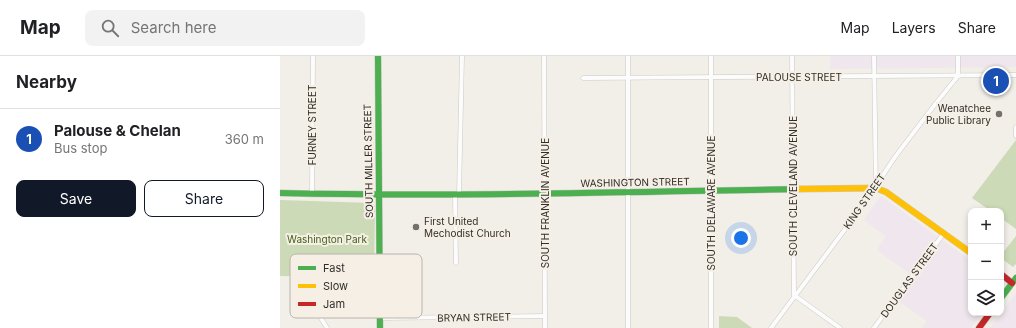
<!DOCTYPE html>
<html lang="en">
<head>
<meta charset="utf-8">
<style>
	body { margin:0; font-family:Inter,sans-serif; background:#f2f2f2; color:#202124 }
	.controls { position:absolute; right:12px; bottom:12px; display:grid; overflow:hidden; border-radius:8px; box-shadow:0 2px 6px #0003 }
	.controls button { width:36px; height:36px; display:grid; place-items:center; padding:0; border:0; border-bottom:1px solid #e0e0e0; background:#fff; color:#202124; font:20px sans-serif }
	.you { position:absolute; left:461px; top:182px; width:14px; height:14px; margin:-10px; border:3px solid #fff; border-radius:50%; background:#1a73e8; box-shadow:0 0 0 6px #1a73e833 }
	.badge { display:grid; place-items:center; width:26px; height:26px; border-radius:50%; background:#111827; color:#fff; font-size:13px; font-weight:700 }
	.pin { position:absolute; translate:-50% -50%; border:2px solid #fff; box-shadow:0 1px 4px #0006 }
	.list { margin:0; padding:0; list-style:none }
	h2 { display:flex; justify-content:space-between; align-items:center; height:52px; margin:0; padding:0 16px; font-size:17px }
	h2 small { font-size:13px; font-weight:400; color:#757577 }
	.list li { display:grid; grid-template-columns:26px 1fr auto; gap:12px; align-items:center; box-sizing:border-box; height:60px; padding:0 16px; border-top:1px solid #e0e0e0 }
	.list b { display:block; font-size:15px; white-space:nowrap }
	.list p { margin:0; font-size:13px; white-space:nowrap; color:#757577 }
	.list em { font-size:13px; font-style:normal; color:#757577 }
	.actions { display:flex; gap:8px; padding:12px 16px }
	.actions a { flex:1; padding:9px 0; border:1px solid #111827; border-radius:8px; text-align:center; font-size:14px; color:#111827 }
	.actions .main { background:#111827; color:#fff }
	.icon { flex:none; width:22px; height:22px; fill:none; stroke:currentColor; stroke-width:2; stroke-linecap:round; stroke-linejoin:round }
	.map { position:relative; flex:none; width:736px; height:272px; overflow:hidden }
	header { display:flex; align-items:center; gap:24px; box-sizing:border-box; height:56px; padding:0 20px; background:#fff; border-bottom:1px solid #e0e0e0 }
	header strong { font-size:19px }
	nav { display:flex; gap:22px; margin-inline-start:auto; font-size:14px }
	.search { width:280px; height:36px; background:#f2f2f2; display:flex; align-items:center; gap:10px; box-sizing:border-box; padding:0 14px; border-radius:8px; color:#757577; font-size:15px }
	main { display:flex }
	aside { flex:1; background:#fff }
	.map>svg:first-child { display:block }
	.commercial { fill:#f0e6ee }
	.park { fill:#ccdab7 }
	.lines { fill:none; stroke-linecap:round; stroke-linejoin:round }
	.street-casing { stroke:#ccc9c6; stroke-width:5 }
	.fast-casing { stroke:#ccc9c6; stroke-width:7 }
	.slow-casing { stroke:#ccc9c6; stroke-width:7 }
	.jam-casing { stroke:#ccc9c6; stroke-width:7 }
	.street { stroke:#fdfcfc; stroke-width:4 }
	.fast { stroke:#4caf50; stroke-width:6 }
	.slow { stroke:#ffc107; stroke-width:6 }
	.jam { stroke:#c62828; stroke-width:6 }
	.poi-dot { fill:#74716d; stroke:#f5efe5; stroke-width:1.5 }
	.labels { text-anchor:middle; dominant-baseline:central; stroke-width:4; stroke-linejoin:round; paint-order:stroke }
	.street-label { font-size:10px; fill:#302e2b; stroke:#f5efe5 }
	.poi-label { font-size:10px; fill:#302e2b; stroke:#f5efe5; text-anchor:end }
	.park-label { font-size:10px; fill:#426118; stroke:#f5efe5 }
	.key { fill:#f5efe5; stroke:#bab5ad; stroke-width:1 }
	.key-label { font-size:11px; fill:#302e2b }
</style>
</head>
<body>
<header>
<strong>Map</strong>
<div class="search"><svg class="icon" aria-label="search" viewBox="0 0 24 24"><circle cx="10" cy="10" r="6"/><path d="M15 15l6 6"/></svg>Search here</div>
<nav><a>Map</a><a>Layers</a><a>Share</a></nav>
</header>
<main>
<aside>
<h2>Nearby<small></small></h2>
<ul class="list">
<li><span class="badge" style="background:#1a4fb4">1</span><div><b>Palouse &amp; Chelan</b><p>Bus stop</p></div><em>360 m</em></li>
</ul>
<div class="actions"><a class="main">Save</a><a>Share</a></div>
</aside>
<div class="map">
<svg width="736" height="272" viewBox="0 0 736 272">
	<rect width="100%" height="100%" fill="#f2eee8"/>
	<g class="commercial">
		<path d="M550 0H736V11L550 13Z"/>
		<path d="M601 140 691 205V257H701L691 272H642L647 265 613 241 630 218 597 194 606 180 584 164Z"/>
		<path d="M736 237V272H710Z"/>
	</g>
	<g class="park">
		<path d="M736 84V173L721 162V155H711L692 142Z"/>
		<path d="M0 144 92 147 95 150 94 222 0 220Z"/>
		<path d="M736 180V208L733 211 721 202V199Z"/>
		<path d="M439 260 457 261 472 272H439Z"/>
	</g>
	<g class="lines">
		<defs>
			<g id="street">
				<path d="M264 0 265 272"/>
				<path d="M348 0V272"/>
				<path d="M431 0V272"/>
				<path d="M512 0 514 239 560 272"/>
				<path d="M594 0 596 132"/>
				<path d="M678 0V20"/>
				<path d="M303 22 736 19"/>
				<path d="M736 71V80"/>
				<path d="M32 138 33 0"/>
				<path d="M175 139 176 207"/>
				<path d="M179 139 182 0"/>
				<path d="M39 259 47 272"/>
				<path d="M100 262 265 260"/>
				<path d="M491 272 596 132C606 112 620 94 634 76 648 57 663 38 678 20"/>
				<path d="M594 272 664 177"/>
			</g>
			<g id="fast">
				<path d="M98 0 100 272"/>
				<path d="M0 137C173 141 346 136 519 133"/>
				<path d="M721 242 736 222"/>
			</g>
			<path id="slow" d="M519 133 596 132 606 136 691 197"/>
			<g id="jam">
				<path d="M721 218 732 227"/>
				<path d="M699 272 710 257"/>
			</g>
		</defs>
		<use href="#street" class="street-casing"/>
		<use href="#fast" class="fast-casing"/>
		<use href="#slow" class="slow-casing"/>
		<use href="#jam" class="jam-casing"/>
		<use href="#street" class="street"/>
		<use href="#fast" class="fast"/>
		<use href="#slow" class="slow"/>
		<use href="#jam" class="jam"/>
	</g>
	<g class="poi-dot">
		<circle cx="719" cy="58" r="4"/>
		<circle cx="136" cy="171" r="4"/>
	</g>
	<g class="labels">
		<g class="street-label">
			<text x="519" y="21">PALOUSE STREET</text>
			<text transform="translate(32 69) rotate(-90)">FURNEY STREET</text>
			<text transform="translate(88 105) rotate(-91)">SOUTH MILLER STREET</text>
			<text transform="translate(355 126) rotate(-1)">WASHINGTON STREET</text>
			<text transform="translate(513 130) rotate(-90)">SOUTH CLEVELAND AVENUE</text>
			<text transform="translate(584 145) rotate(-55)">KING STREET</text>
			<text transform="translate(265 147) rotate(-90)">SOUTH FRANKLIN AVENUE</text>
			<text transform="translate(431 147) rotate(-90)">SOUTH DELAWARE AVENUE</text>
			<text transform="translate(629 224) rotate(-54)">DOUGLAS STREET</text>
			<text transform="translate(194 261) rotate(-1)">BRYAN STREET</text>
		</g>
		<g class="poi-label">
			<text x="711" y="52">Wenatchee<tspan x="711" dy="12">Public Library</tspan></text>
			<text x="144" y="165" text-anchor="start">First United<tspan x="144" dy="12">Mechodist Church</tspan></text>
		</g>
		<g class="park-label">
			<text x="47" y="183">Washington Park</text>
		</g>
	</g>
	<rect x="10" y="198" width="132" height="64" rx="6" class="key"/>
	<rect x="18" y="210" width="18" height="4" fill="#4caf50"/>
	<rect x="18" y="228" width="18" height="4" fill="#ffc107"/>
	<rect x="18" y="246" width="18" height="4" fill="#c62828"/>
	<g class="key-label">
		<text x="43" y="216">Fast</text>
		<text x="43" y="234">Slow</text>
		<text x="43" y="252">Jam</text>
	</g>
</svg>
<div class="controls">
<button>+</button>
<button>−</button>
<button><svg class="icon" aria-label="layers" viewBox="0 0 24 24"><path d="M12 4l9 5-9 5-9-5zM3 14l9 5 9-5"/></svg></button>
</div>
<div class="you"></div>
<div class="pin badge" style="left:716px;top:25px;background:#1a4fb4">1</div>
</div>
</main>
</body>
</html>
